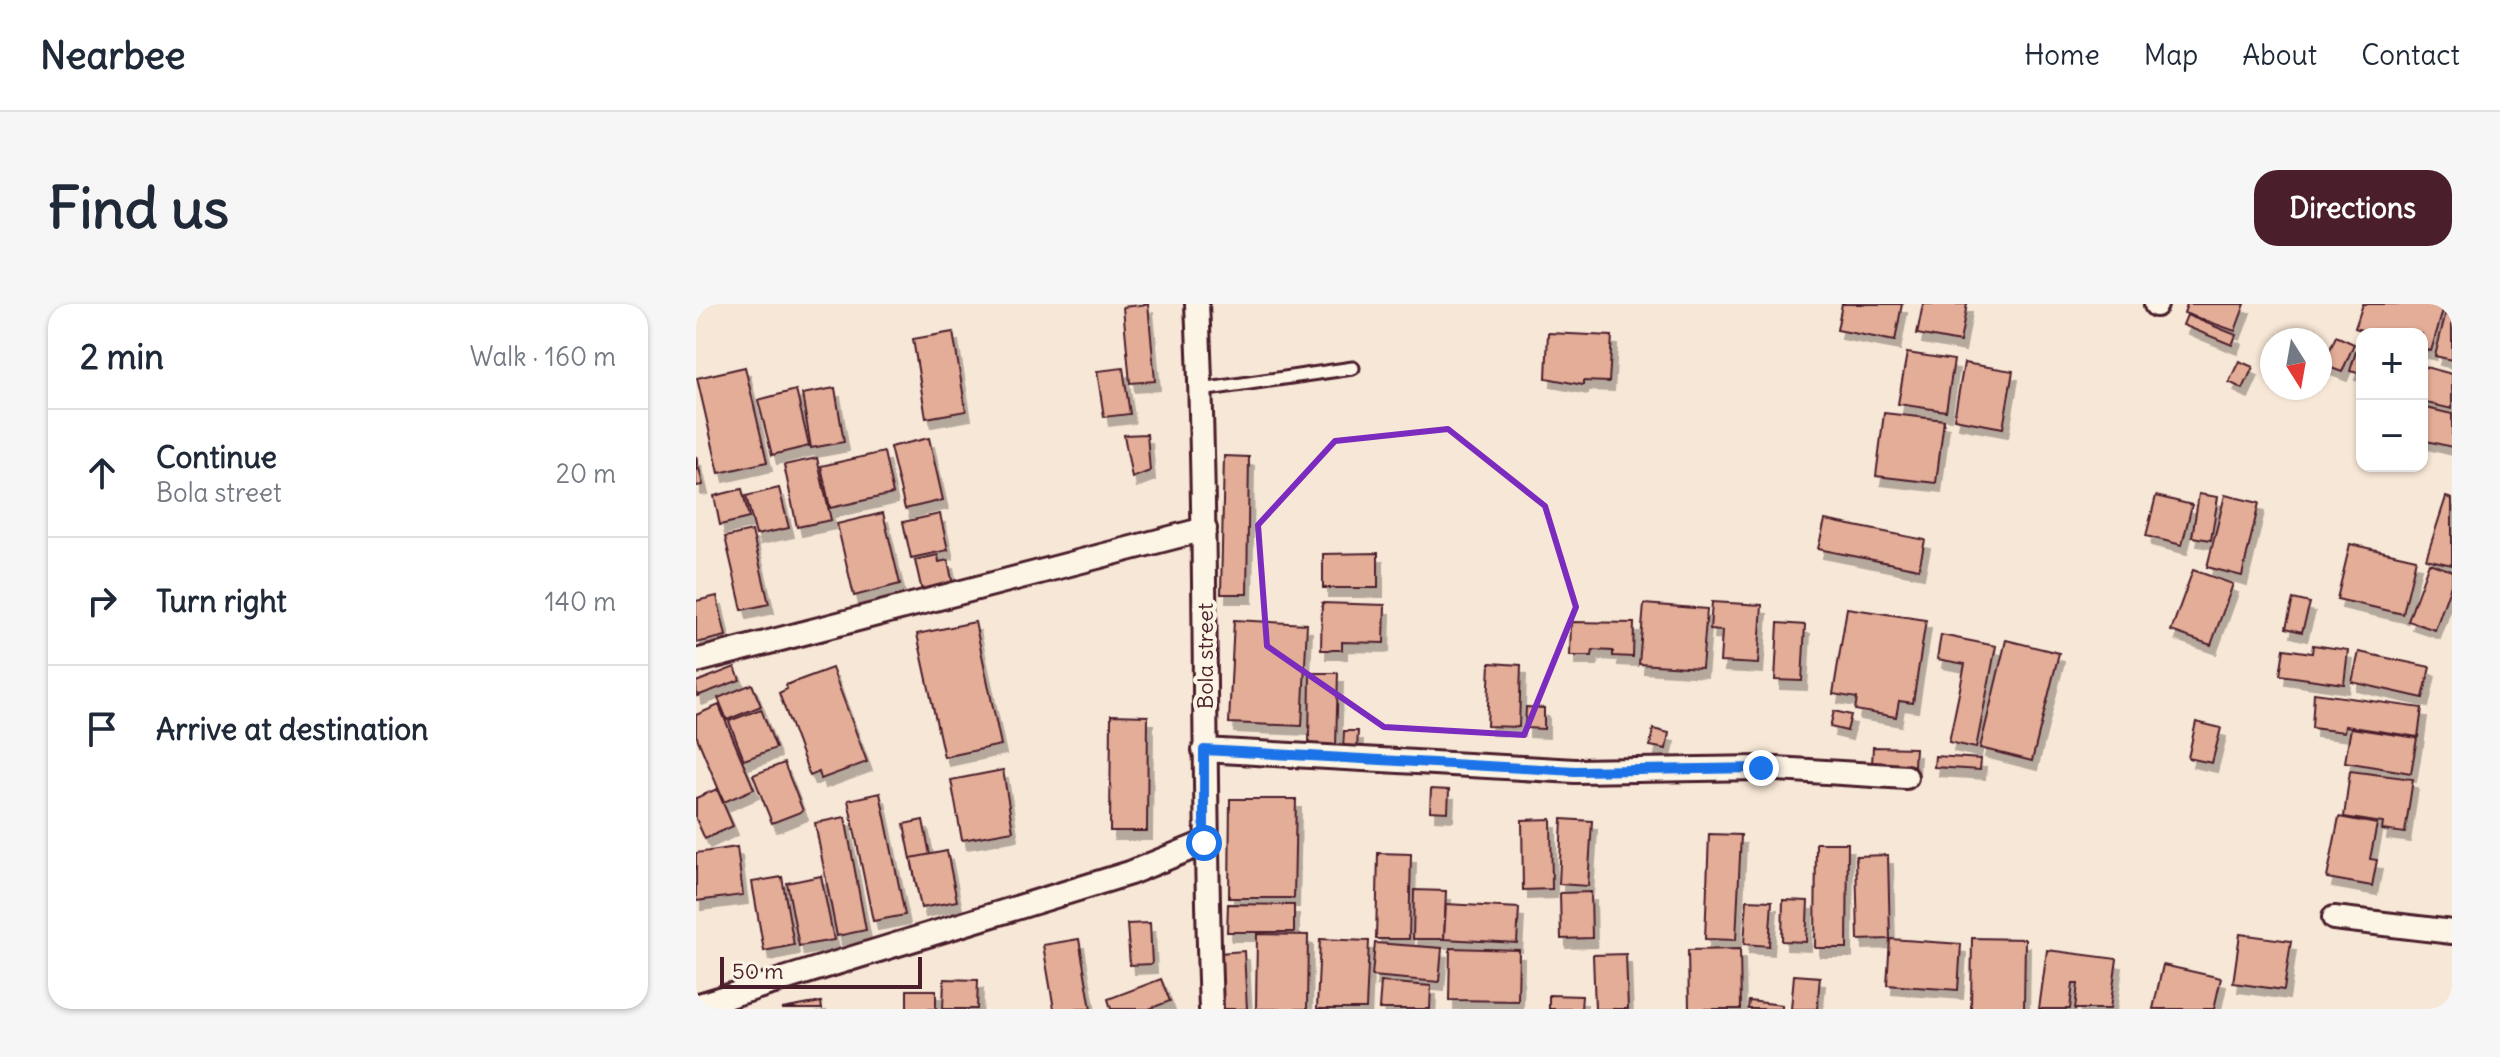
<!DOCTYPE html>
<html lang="en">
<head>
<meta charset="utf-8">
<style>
	body { margin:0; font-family:Delius,sans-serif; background:#f6f6f7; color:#1f2937 }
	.controls { position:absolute; right:24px; top:24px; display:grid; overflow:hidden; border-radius:16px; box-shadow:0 2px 6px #0004 }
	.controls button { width:72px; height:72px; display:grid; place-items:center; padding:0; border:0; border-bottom:2px solid #e0e1e3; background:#fff; color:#1f2937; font:40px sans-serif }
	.compass { position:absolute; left:1564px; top:24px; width:72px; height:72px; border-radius:50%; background:#fff; box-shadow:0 2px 6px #0004; rotate:169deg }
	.scale { position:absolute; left:24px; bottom:20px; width:202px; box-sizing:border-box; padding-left:8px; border:4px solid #4a1f2b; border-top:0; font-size:22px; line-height:28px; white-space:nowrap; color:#4a1f2b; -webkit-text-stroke:6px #fcf5e5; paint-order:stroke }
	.stop { position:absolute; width:24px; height:24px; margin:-18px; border:6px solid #1a73e8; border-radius:50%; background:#fff }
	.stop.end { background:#1a73e8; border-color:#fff; box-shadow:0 2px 8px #0008 }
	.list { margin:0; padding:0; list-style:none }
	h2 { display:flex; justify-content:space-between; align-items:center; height:104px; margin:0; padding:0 32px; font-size:34px }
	h2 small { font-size:26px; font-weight:400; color:#747a83 }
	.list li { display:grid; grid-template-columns:52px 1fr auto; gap:24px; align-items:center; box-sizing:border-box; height:128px; padding:0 32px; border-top:2px solid #e0e1e3 }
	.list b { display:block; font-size:30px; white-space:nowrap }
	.list p { margin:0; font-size:26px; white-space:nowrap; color:#747a83 }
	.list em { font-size:26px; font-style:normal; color:#747a83 }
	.icon { flex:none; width:44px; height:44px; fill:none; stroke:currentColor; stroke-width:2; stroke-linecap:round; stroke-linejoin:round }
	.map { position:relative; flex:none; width:1756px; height:705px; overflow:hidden; border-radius:24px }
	header { display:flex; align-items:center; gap:48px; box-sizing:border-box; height:112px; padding:0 40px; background:#fff; border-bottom:2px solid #e0e1e3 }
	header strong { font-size:38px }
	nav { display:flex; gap:44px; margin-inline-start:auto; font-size:28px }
	.intro { display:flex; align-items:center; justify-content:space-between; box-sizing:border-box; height:192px; padding:0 48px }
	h1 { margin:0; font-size:56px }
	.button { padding:20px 36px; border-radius:24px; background:#4a1f2b; color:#fff; font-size:28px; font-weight:700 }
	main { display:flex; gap:48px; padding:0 48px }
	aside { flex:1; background:#fff; border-radius:24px; box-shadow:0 2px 6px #0004 }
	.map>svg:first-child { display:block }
	.building { fill:#e3ad98; stroke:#4a1f2b; stroke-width:2; filter:url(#shadow) }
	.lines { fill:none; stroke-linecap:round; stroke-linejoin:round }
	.lane-casing { stroke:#4a1f2b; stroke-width:17 }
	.street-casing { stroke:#4a1f2b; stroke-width:28 }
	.lane { stroke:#fcf5e5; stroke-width:11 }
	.street { stroke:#fcf5e5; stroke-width:22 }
	.route { stroke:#1a73e8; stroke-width:10 }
	.marked { fill:none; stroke:#7b2cbf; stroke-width:6; stroke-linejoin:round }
	.labels { text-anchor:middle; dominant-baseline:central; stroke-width:8; stroke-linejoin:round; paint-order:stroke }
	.street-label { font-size:22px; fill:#4a1f2b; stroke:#fcf5e5 }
</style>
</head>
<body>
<header>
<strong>Nearbee</strong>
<nav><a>Home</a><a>Map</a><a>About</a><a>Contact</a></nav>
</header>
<div class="intro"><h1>Find us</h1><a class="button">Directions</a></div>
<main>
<aside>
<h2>2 min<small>Walk · 160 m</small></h2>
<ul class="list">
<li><svg class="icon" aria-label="ahead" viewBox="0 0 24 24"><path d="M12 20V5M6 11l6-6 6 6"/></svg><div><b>Continue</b><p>Bola street</p></div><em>20 m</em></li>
<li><svg class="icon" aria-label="right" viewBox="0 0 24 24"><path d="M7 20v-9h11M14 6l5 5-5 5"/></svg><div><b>Turn right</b></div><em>140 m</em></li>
<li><svg class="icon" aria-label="arrive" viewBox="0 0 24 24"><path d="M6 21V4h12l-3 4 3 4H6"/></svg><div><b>Arrive at destination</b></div></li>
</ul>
</aside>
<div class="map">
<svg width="1756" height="705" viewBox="0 0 1756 705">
	<defs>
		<filter id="shadow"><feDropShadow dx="5" dy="9" stdDeviation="0" flood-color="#0004"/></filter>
	</defs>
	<rect width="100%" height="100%" fill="#f7e7d6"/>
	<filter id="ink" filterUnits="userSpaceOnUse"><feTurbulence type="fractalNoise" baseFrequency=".0125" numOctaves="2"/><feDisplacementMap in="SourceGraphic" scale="16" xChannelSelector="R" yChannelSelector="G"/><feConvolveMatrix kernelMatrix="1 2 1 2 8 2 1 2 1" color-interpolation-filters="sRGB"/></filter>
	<g filter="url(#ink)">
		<g class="building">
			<path d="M452 0 459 77 434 79 427 3Z"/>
			<path d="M1146 0H1206L1199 37 1141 26Z"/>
			<path d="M1227 0H1271L1264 38 1221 30Z"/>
			<path d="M1491 0H1549L1539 27 1488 9Z"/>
			<path d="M1667 0H1737L1748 3 1735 47 1726 45V30H1678L1659 24Z"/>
			<path d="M1752 0H1756V56L1739 52Z"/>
			<path d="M1491 11 1540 31 1536 41 1487 21Z"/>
			<path d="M257 28 270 107 230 114 217 35Z"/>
			<path d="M852 29 916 32 913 78 887 77V81L850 74Z"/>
			<path d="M1640 32 1658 40 1646 68 1627 61Z"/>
			<path d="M1662 41 1666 42V70L1654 67Z"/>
			<path d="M1211 49 1258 56 1250 107 1202 100Z"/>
			<path d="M1543 57 1557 63 1547 85 1533 78Z"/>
			<path d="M1268 59 1317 67 1307 124 1258 115Z"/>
			<path d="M1726 62 1756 70V105L1726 98Z"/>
			<path d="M49 63 71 158 23 169 1 74Z"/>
			<path d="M427 64 434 110 408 113 401 67Z"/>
			<path d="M139 84 148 138 115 144 106 90Z"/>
			<path d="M100 86 113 142 76 151 62 96Z"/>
			<path d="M1726 103 1756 110V143L1726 136Z"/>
			<path d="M1188 109 1248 116 1240 179 1180 172Z"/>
			<path d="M451 130 454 167 436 174 428 131Z"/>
			<path d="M233 134 247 196 209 205 194 143Z"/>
			<path d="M188 148 197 190 134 204 125 162Z"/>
			<path d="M0 152 7 181 0 182Z"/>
			<path d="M528 152 553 153 551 290H525Z"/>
			<path d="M121 154 135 216 101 223 88 161Z"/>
			<path d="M83 184 93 224 60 231 50 192Z"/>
			<path d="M46 185 53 214 24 221 18 192Z"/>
			<path d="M1503 190 1522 193 1515 236 1496 233Z"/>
			<path d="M1529 191 1563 199 1546 272 1511 263Z"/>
			<path d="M1460 192 1496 201 1486 241 1450 232Z"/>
			<path d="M1750 193 1756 195V261L1730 255Z"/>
			<path d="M187 209 204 280 158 292 141 220Z"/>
			<path d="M244 210 252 246 215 254 207 218Z"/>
			<path d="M1129 216 1229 236 1223 265 1122 245Z"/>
			<path d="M56 227 73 300 46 306 29 233Z"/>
			<path d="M1654 240 1720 255 1707 310 1641 295Z"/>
			<path d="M682 249V284H627V250Z"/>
			<path d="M242 251 243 258 252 256 257 281 226 287 219 256Z"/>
			<path d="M1733 259 1756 267V278L1739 326 1712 317Z"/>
			<path d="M1497 266 1537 280 1515 341 1475 327Z"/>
			<path d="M21 292 30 332 0 339V297Z"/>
			<path d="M1597 295 1614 299 1606 328 1590 324Z"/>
			<path d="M1016 298 1066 301 1062 360 1024 358 1026 327 1014 326Z"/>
			<path d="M626 299 689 301 688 339 646 338V346H625Z"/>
			<path d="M948 300 1011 305 1006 364 943 360Z"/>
			<path d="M1151 304 1230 316 1217 399 1203 397 1200 413 1159 406 1161 394 1137 390Z"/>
			<path d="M538 316 611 320 606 422 533 419Z"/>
			<path d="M279 318 305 441 248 453 221 330Z"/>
			<path d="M875 318 938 319 937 353 917 352V347L897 346 896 352H874Z"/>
			<path d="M1082 319 1109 321 1106 377 1079 376Z"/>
			<path d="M1245 331 1300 342 1280 444 1253 438 1269 360 1241 355Z"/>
			<path d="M1310 336 1363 349 1336 457 1284 444Z"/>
			<path d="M1617 341 1652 346 1648 380 1584 371 1588 345 1616 349Z"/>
			<path d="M1663 348 1734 363 1727 394 1656 378Z"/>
			<path d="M794 359 825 361 823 423 791 422Z"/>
			<path d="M39 363 44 376 1 392 0 378Z"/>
			<path d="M136 364 171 458 125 475 123 468 114 472 83 389 91 385 90 381Z"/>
			<path d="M614 369H642L640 442 613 441Z"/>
			<path d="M56 380 65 402 31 416 22 394Z"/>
			<path d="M1618 389 1726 404 1722 433 1649 422 1648 428 1616 424Z"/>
			<path d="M23 401 58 485 28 498 0 431V411Z"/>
			<path d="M830 403 848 404V425L829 424Z"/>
			<path d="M65 405 80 444 48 456 33 417Z"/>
			<path d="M1138 407 1155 411 1151 427 1134 423Z"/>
			<path d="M415 411 452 412 451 527H414Z"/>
			<path d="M1500 418 1525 424 1516 459 1492 454Z"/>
			<path d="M1655 424 1721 434 1715 469 1649 458Z"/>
			<path d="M957 425 973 429 970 445 954 442Z"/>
			<path d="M648 427H662L661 445H647Z"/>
			<path d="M1177 443 1219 444 1218 462 1176 460Z"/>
			<path d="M1239 452 1285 455 1284 466 1238 463Z"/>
			<path d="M88 459 107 507 76 519 57 471Z"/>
			<path d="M307 466 317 527 266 536 255 476Z"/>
			<path d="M1654 467 1717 475 1709 529 1686 526 1687 519 1648 513Z"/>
			<path d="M21 485 37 522 9 535 0 515V494Z"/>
			<path d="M735 485 753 486 752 508 734 507Z"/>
			<path d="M184 489 209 611 177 617 152 496Z"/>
			<path d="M534 495H600L598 594H533Z"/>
			<path d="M149 513 170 626 141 632 119 519Z"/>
			<path d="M1643 513 1681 520 1674 555 1681 556 1676 582 1631 574Z"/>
			<path d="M855 515 856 585 827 586 826 516Z"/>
			<path d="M866 515 896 517 892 582 863 580Z"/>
			<path d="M227 516 240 581 221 585 208 520Z"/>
			<path d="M1013 530 1045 531 1040 636 1009 635Z"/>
			<path d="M1120 539H1152L1151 644H1119Z"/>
			<path d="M41 543 47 591 0 597V549Z"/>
			<path d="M251 547 261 597 225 604 215 554Z"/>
			<path d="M682 549 715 550 713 635H680Z"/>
			<path d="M1192 551 1194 635 1162 636 1160 552Z"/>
			<path d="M125 572 138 636 103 642 91 579Z"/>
			<path d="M86 573 98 641 68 647 56 578Z"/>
			<path d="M718 586 750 587 748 635H717Z"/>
			<path d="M895 588 896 634 865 635 864 589Z"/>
			<path d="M1051 596 1076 597 1073 642 1048 640Z"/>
			<path d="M1087 596 1112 597 1110 638 1086 637Z"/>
			<path d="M532 600 598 601V628H531Z"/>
			<path d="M750 600 823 604 821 639 748 635Z"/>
			<path d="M454 619 456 660 434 661 431 620Z"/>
			<path d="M561 630 612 631 611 705H560Z"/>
			<path d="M1544 630 1595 637 1588 686 1537 679Z"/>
			<path d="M1276 634 1329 635 1328 705H1275Z"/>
			<path d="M383 635 395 705H358L347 641Z"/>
			<path d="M624 635 673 637 670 705H621Z"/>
			<path d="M1194 635 1265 640 1262 686 1191 681Z"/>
			<path d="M679 639 746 644 743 678 676 672Z"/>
			<path d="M754 644 823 646 822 697 753 696Z"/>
			<path d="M1044 645 1045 705H993L992 646Z"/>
			<path d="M1351 646 1421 655 1414 705H1379L1382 680H1377L1374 705H1343Z"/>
			<path d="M548 647 551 705H526L523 649Z"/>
			<path d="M930 650 932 705H899L897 651Z"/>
			<path d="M1467 661 1525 674 1518 705H1457Z"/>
			<path d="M1098 671 1124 673 1121 705H1095Z"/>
			<path d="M248 675 282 676 281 705H247Z"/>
			<path d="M465 675 474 697 453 705H415L412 695Z"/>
			<path d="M685 678 735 682 734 705H683Z"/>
			<rect x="211" y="686" width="29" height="19"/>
			<path d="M853 691 886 692 885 705H853Z"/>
			<path d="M1053 697 1086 701V705H1052Z"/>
			<path d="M125 698 126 705H86Z"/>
		</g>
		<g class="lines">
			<defs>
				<path id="lane" d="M505 86 657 64"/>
				<g id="street">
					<path d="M501 0C512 235 506 470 515 705"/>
					<path d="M1460 1V0"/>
					<path d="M0 357 509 225"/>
					<path d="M508 446 879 467 1065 464 1210 473"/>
					<path d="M1638 614 1756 628"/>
					<path d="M0 702 434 569 508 539"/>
				</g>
			</defs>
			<use href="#lane" class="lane-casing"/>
			<use href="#street" class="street-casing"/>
			<use href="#lane" class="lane"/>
			<use href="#street" class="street"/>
		</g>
	</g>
	<g class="lines" filter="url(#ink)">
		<path class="route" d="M508 539V446L879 467 1065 464"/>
	</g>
	<path class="marked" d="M752 125 849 202 880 303 828 431 688 423 571 342 562 221 639 137Z"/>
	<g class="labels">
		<g class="street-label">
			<text transform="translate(509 352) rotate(-90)">Bola street</text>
		</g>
	</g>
</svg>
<div class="controls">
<button>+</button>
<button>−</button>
</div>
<svg class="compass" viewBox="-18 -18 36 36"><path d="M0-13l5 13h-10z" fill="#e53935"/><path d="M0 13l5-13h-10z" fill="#747a83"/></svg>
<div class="scale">50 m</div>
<div class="stop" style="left:508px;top:539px"></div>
<div class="stop end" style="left:1065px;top:464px"></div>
</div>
</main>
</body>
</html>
